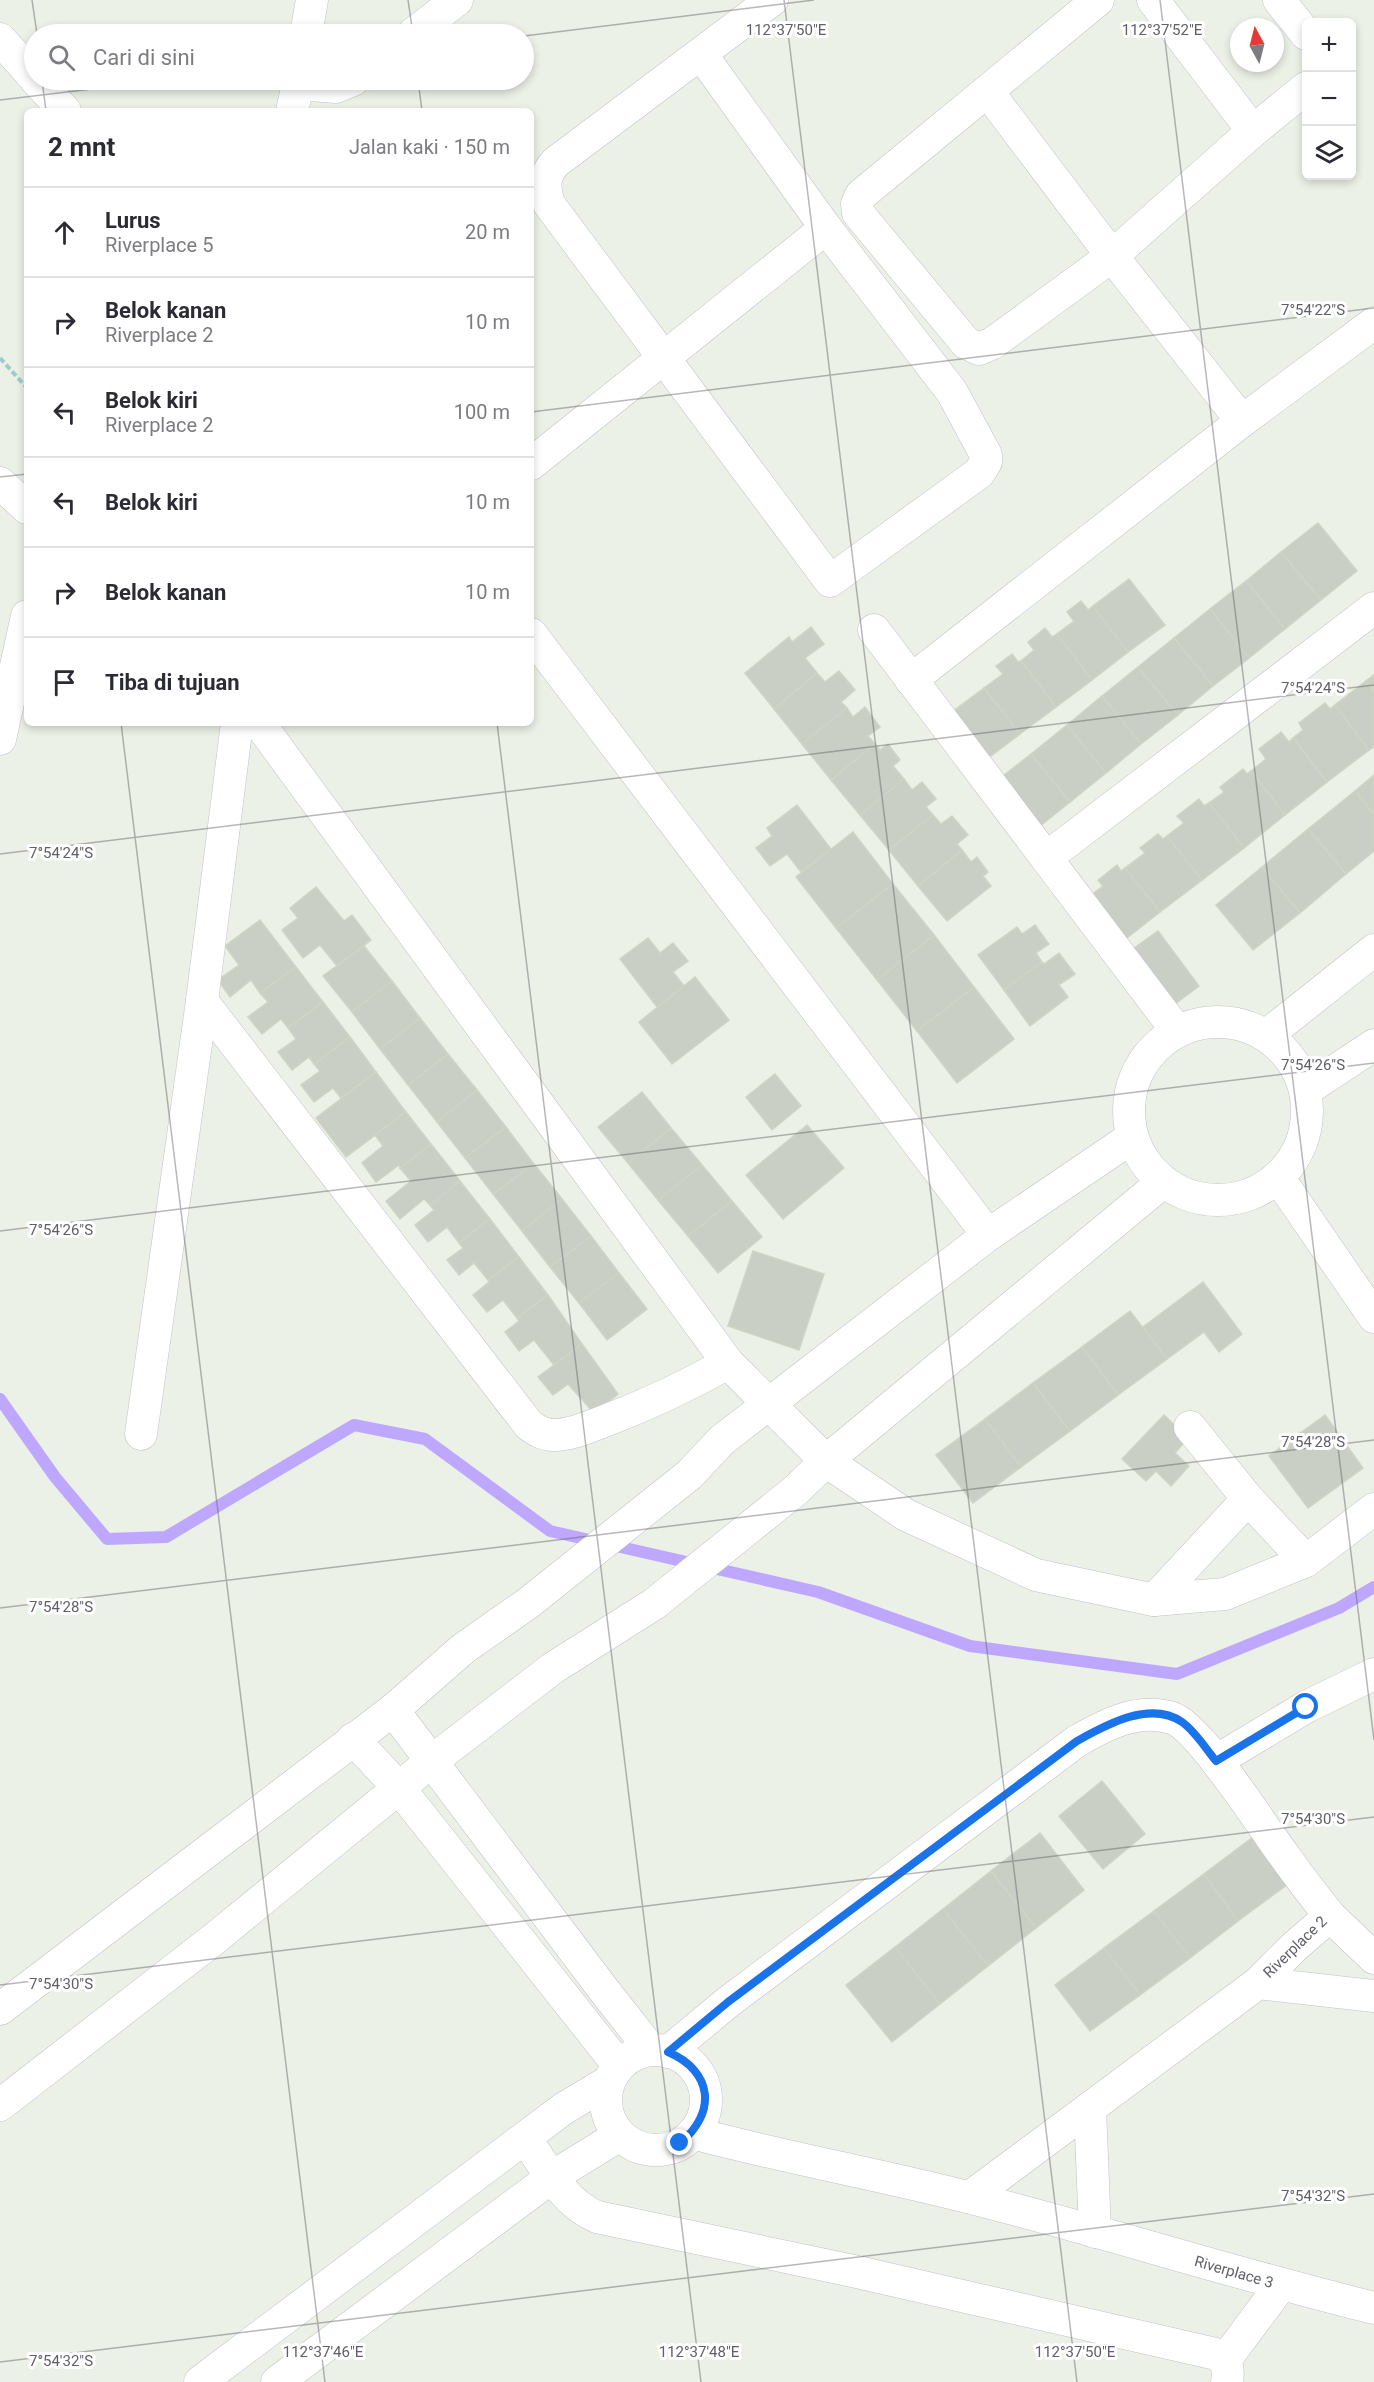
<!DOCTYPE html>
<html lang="id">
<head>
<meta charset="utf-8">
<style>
	body { margin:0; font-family:Roboto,sans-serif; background:#f7f7f7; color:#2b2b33 }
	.controls { position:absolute; right:18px; top:18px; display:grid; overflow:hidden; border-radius:9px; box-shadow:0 3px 9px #0003 }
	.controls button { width:54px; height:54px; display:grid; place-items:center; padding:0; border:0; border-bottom:2px solid #e1e1e2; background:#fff; color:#2b2b33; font:30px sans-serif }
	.compass { position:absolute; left:1230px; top:18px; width:54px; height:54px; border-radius:50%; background:#fff; box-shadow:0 3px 9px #0003; rotate:353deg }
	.stop { position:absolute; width:18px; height:18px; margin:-14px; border:4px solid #1a73e8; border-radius:50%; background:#fff }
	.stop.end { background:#1a73e8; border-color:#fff; box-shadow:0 2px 6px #0008 }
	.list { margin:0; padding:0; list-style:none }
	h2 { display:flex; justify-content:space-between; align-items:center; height:78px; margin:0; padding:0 24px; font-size:26px }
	h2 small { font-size:20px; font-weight:400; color:#7c7c81 }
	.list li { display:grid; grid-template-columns:39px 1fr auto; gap:18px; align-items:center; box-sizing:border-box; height:90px; padding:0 24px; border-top:2px solid #e1e1e2 }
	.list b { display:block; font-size:22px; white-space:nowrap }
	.list p { margin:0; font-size:20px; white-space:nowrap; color:#7c7c81 }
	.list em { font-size:20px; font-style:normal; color:#7c7c81 }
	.icon { flex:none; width:33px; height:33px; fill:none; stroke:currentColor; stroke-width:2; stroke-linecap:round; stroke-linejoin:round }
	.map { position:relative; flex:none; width:1374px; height:2382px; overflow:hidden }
	.search { position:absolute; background:#fff; box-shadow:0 3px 9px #0003; left:24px; top:24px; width:510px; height:66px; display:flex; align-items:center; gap:15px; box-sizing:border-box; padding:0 21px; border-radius:33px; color:#7c7c81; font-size:22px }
	.panel { position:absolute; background:#fff; box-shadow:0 3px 9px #0003; left:24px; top:108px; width:510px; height:618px; border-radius:9px }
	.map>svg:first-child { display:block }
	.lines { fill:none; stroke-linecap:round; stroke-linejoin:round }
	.stream { stroke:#bea8ff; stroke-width:12 }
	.building { fill:#c9cfc4; stroke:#cdd6c4; stroke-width:1.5 }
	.minor-casing { stroke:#c3c0c7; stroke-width:33 }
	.path { stroke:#9dccd0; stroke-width:4; stroke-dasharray:6 3; stroke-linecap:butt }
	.minor { stroke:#fff; stroke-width:32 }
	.route { stroke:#1a73e8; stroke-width:8 }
	.ticks { fill:none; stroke:#615e67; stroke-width:1.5; stroke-opacity:0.45 }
	.labels { text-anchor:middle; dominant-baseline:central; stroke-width:6; stroke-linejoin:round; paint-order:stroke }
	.street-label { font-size:15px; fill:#615e67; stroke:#fff }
	.ticks-label { font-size:15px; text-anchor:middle; fill:#615e67; stroke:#fff; stroke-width:6; stroke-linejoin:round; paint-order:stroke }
</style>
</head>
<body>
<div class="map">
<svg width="1374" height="2382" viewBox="0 0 1374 2382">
	<rect width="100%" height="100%" fill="#ebf1e6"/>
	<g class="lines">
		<path class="stream" d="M0 1399 55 1477 107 1539 166 1537 354 1425 425 1439 550 1531 818 1592 970 1646 1177 1674 1339 1608 1374 1587"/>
	</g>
	<g class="building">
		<path d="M1318 523 1357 571 1321 600 1281 552Z"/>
		<path d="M1281 552 1321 600 1285 629 1246 581Z"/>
		<path d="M1129 579 1165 625 1128 652 1093 606Z"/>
		<path d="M1246 581 1285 629 1249 658 1210 609Z"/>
		<path d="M1081 601 1088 610 1093 606 1128 652 1092 680 1057 634 1074 621 1067 612Z"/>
		<path d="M1210 609 1249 658 1213 686 1174 638Z"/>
		<path d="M811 627 824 644 805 658 817 673 774 709 745 673 789 637 792 642Z"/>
		<path d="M1045 628 1052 637 1057 634 1092 680 1056 707 1021 661 1034 650 1028 642Z"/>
		<path d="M1174 638 1213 686 1178 715 1138 667Z"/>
		<path d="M1012 654 1018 662 1021 661 1056 707 1020 734 984 688 1003 674 996 666Z"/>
		<path d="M1138 667 1178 715 1141 744 1102 696Z"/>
		<path d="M839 671 855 690 841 702 847 708 802 744 774 709 817 673 825 682Z"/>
		<path d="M1374 675V691L1366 681Z"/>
		<path d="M1366 681 1374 691V747L1369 750 1335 705Z"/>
		<path d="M984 688 1020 734 983 762 948 715Z"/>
		<path d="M1102 696 1141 744 1106 773 1067 725Z"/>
		<path d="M1325 703 1330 709 1335 705 1369 750 1327 782 1293 738 1303 730 1299 723Z"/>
		<path d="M865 707 880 727 868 736 875 744 831 780 802 744 847 708 853 717Z"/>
		<path d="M1067 725 1106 773 1070 802 1031 754Z"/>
		<path d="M1281 732 1289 742 1293 738 1327 782 1285 815 1251 771 1266 759 1259 749Z"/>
		<path d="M875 744 880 750 888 744 900 760 893 766 904 779 860 815 831 780Z"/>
		<path d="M1031 754 1070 802 1034 831 994 783Z"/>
		<path d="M1243 769 1247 774 1251 771 1285 815 1244 848 1209 803 1224 792 1220 787Z"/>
		<path d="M1374 775V814L1355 791Z"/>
		<path d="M904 779 912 790 922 782 936 799 926 807 933 815 889 850 860 815Z"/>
		<path d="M1355 791 1374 814V851L1346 874 1308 829Z"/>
		<path d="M1199 799 1204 806 1209 803 1244 848 1202 880 1167 836 1184 823 1177 816Z"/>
		<path d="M797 805 831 849 801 872 787 854 770 866 756 848 772 836 767 828Z"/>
		<path d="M933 815 941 824 952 816 968 835 957 844 962 850 918 886 889 850Z"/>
		<path d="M1308 829 1346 874 1300 913 1262 867Z"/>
		<path d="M853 832 893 884 836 928 796 877Z"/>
		<path d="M1158 834 1163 839 1167 836 1202 880 1160 912 1125 868 1145 853 1140 848Z"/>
		<path d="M962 850 971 862 977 857 988 872 983 876 991 886 947 921 918 886Z"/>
		<path d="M1117 865 1121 871 1125 868 1160 912 1118 945 1083 901 1103 886 1098 880Z"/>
		<path d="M1262 867 1300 913 1253 950 1216 905Z"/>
		<path d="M893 884 934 935 877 980 836 928Z"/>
		<path d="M316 887 344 921 352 915 371 940 337 966 320 945 303 958 282 930 298 918 290 908Z"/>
		<path d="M260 920 296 967 260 993 251 980 230 997 218 980 239 965 225 946Z"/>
		<path d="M1035 925 1049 944 1036 953 1042 962 1004 990 978 955 1017 927 1022 934Z"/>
		<path d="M1158 931 1199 986 1167 1010 1126 954Z"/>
		<path d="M934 935 974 987 917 1031 877 980Z"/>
		<path d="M648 938 660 953 673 943 688 961 673 972 684 986 657 1007 620 959Z"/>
		<path d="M364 946 392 981 352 1012 323 976Z"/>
		<path d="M1059 953 1075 974 1059 985 1068 997 1030 1026 1004 990 1042 962 1044 964Z"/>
		<path d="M296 967 323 1002 288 1028 281 1019 262 1034 248 1017 268 1002 260 993Z"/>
		<path d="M695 977 729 1020 672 1064 639 1022Z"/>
		<path d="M392 981 420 1018 380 1049 352 1012Z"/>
		<path d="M974 987 1014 1039 957 1083 917 1031Z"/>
		<path d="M323 1002 350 1037 314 1064 309 1057 292 1070 278 1052 296 1039 288 1028Z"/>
		<path d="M420 1018 448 1054 408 1085 380 1049Z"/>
		<path d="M350 1037 376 1072 341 1098 333 1088 314 1102 301 1085 320 1071 314 1064Z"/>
		<path d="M448 1054 477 1090 437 1122 408 1085Z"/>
		<path d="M376 1072 406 1112 346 1157 316 1118Z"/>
		<path d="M775 1074 801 1106 772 1130 746 1097Z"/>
		<path d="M477 1090 506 1127 465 1158 437 1122Z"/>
		<path d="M642 1092 671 1128 628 1163 598 1127Z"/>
		<path d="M406 1112 431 1144 400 1168 399 1165 376 1182 362 1163 383 1146 375 1135Z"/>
		<path d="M807 1125 844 1168 783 1219 746 1175Z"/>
		<path d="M506 1127 534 1164 493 1194 465 1158Z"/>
		<path d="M671 1128 702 1165 658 1200 628 1163Z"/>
		<path d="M431 1144 460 1181 430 1205 424 1199 400 1219 386 1201 411 1181 400 1168Z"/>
		<path d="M534 1164 562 1199 522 1231 493 1194Z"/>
		<path d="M702 1165 732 1201 688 1236 658 1200Z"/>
		<path d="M460 1181 490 1219 459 1243 447 1227 428 1242 415 1225 434 1210 430 1205Z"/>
		<path d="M562 1199 591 1236 550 1267 522 1231Z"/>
		<path d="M732 1201 762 1237 718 1273 688 1236Z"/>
		<path d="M490 1219 519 1257 488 1280 474 1263 459 1275 447 1260 463 1248 459 1243Z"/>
		<path d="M591 1236 619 1273 579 1303 550 1267Z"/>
		<path d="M753 1251 824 1274 799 1350 728 1326Z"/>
		<path d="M519 1257 548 1295 517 1318 503 1300 487 1312 473 1295 489 1282 488 1280Z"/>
		<path d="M619 1273 647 1309 607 1340 579 1303Z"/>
		<path d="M1203 1282 1242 1334 1219 1352 1204 1332 1167 1359 1143 1327Z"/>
		<path d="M548 1295 582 1344 554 1365 534 1340 519 1351 505 1332 519 1321 517 1318Z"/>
		<path d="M1130 1311 1167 1359 1118 1395 1082 1347Z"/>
		<path d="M582 1344 618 1394 594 1413 568 1384 553 1395 538 1377Z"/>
		<path d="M1082 1347 1118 1395 1070 1431 1033 1383Z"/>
		<path d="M1033 1383 1070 1431 1021 1467 985 1419Z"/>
		<path d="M1164 1415 1188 1438 1175 1453 1189 1466 1171 1486 1156 1471 1146 1481 1122 1459Z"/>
		<path d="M1325 1415 1363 1468 1308 1508 1269 1456Z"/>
		<path d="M985 1419 1021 1467 973 1503 936 1455Z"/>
		<path d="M1102 1781 1145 1834 1103 1869 1059 1816Z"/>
		<path d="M1040 1833 1084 1890 1036 1928 991 1871Z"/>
		<path d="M1253 1837 1288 1884 1238 1921 1204 1874Z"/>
		<path d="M991 1871 1036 1928 988 1966 943 1909Z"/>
		<path d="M1204 1874 1238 1921 1190 1958 1154 1911Z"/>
		<path d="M943 1909 988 1966 940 2004 895 1947Z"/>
		<path d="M1154 1911 1190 1958 1140 1995 1104 1948Z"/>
		<path d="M895 1947 940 2004 892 2042 846 1985Z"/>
		<path d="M1104 1948 1140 1995 1090 2031 1055 1985Z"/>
	</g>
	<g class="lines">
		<defs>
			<g id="minor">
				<path d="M1098 0 861 195 857 204 858 213 966 343 979 349 993 343 1112 256 1253 131 1306 88"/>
				<path d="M1153 0 1253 131"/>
				<path d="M1279 0 1306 34"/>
				<path d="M306 34 312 0"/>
				<path d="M413 34 457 0"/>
				<path d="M0 39 34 77"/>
				<path d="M701 54 826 228 952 392 986 455V462L979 473 830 581 549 204C544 188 543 175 556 162L772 0"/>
				<path d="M36 80 65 111"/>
				<path d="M988 92 1112 256 1242 421"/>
				<path d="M292 111 298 84 336 87 353 80"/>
				<path d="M531 464 826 228"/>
				<path d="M0 483 27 508"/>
				<path d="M874 630 1177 1031"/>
				<path d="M531 634 988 1235"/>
				<path d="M911 680 1242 421 1374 323"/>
				<path d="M259 723 728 1363"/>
				<path d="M0 739 27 616"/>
				<path d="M1046 858 1374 608"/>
				<path d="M202 1001 529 1425C537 1431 544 1435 554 1435 572 1435 591 1426 607 1420 649 1404 689 1385 728 1363L826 1461 906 1515 1036 1575 1154 1600 1225 1594 1306 1561 1374 1509"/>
				<circle cx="1218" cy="1111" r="89"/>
				<path d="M1267 1035 1374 950"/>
				<path d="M1306 1090 1374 1045"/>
				<path d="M1278 1177 1374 1317"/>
				<path d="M1190 1427 1248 1499 1306 1561"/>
				<path d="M141 1434 202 1001 237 723"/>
				<path d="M1154 1600 1248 1499"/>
				<path d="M393 1710 603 1989 651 2050"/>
				<path d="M353 1739 399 1788 619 2066"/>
				<path d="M1216 1761 1306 1707 1374 1674"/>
				<path d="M1330 1916 1374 1958"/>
				<path d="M1258 1983 1374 1996"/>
				<path d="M0 2009 393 1710 464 1648 527 1604 689 1475 722 1440 988 1235 1131 1138"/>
				<circle cx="656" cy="2100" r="50"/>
				<path d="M668 2052 728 2002 1077 1741C1105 1725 1138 1707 1172 1718 1200 1727 1262 1826 1283 1854 1298 1875 1314 1896 1330 1916L1294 1947 1258 1983 970 2197"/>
				<path d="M0 2105 214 1939 433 1760 553 1668 654 1604 796 1490 826 1461 1163 1182"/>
				<path d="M1090 2108 1095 2232"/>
				<path d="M693 2133C785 2158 879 2174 971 2198 1106 2232 1239 2275 1374 2308"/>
				<path d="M526 2139C544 2166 565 2204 597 2217L853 2271 1216 2354C1228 2360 1229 2370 1227 2382"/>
				<path d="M1225 2360 1281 2285"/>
				<path d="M200 2382 563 2109 608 2082"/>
				<path d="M277 2382 552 2177 620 2135"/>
			</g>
		</defs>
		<use href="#minor" class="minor-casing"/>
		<path class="path" d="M0 358 27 388"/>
		<use href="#minor" class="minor"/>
	</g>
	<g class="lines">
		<path class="route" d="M680 2143C717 2113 713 2071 668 2052L728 2002 1077 1741C1106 1725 1150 1700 1182 1722 1195 1731 1206 1749 1216 1761L1306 1707"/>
	</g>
	<path class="ticks" d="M32 0 37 34M408 0 413 34M784 0 1077 2382M1160 0 1374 1740M524 36 814 0M42 80 46 111M418 80 422 111M0 100 167 80M531 412 1374 308M0 477 27 474M121 723 325 2382M497 723 701 2382M0 854 1374 685M0 1231 1374 1063M0 1608 1374 1440M0 1985 1374 1817M0 2362 1374 2194"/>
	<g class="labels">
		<g class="street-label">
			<text transform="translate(1295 1947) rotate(-44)">Riverplace 2</text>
			<text transform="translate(1234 2272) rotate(16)">Riverplace 3</text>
		</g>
	</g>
	<g class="ticks-label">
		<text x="786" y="35">112°37'50"E</text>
		<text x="1162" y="35">112°37'52"E</text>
		<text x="1313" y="315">7°54'22"S</text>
		<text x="1313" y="693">7°54'24"S</text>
		<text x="61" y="858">7°54'24"S</text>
		<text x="1313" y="1070">7°54'26"S</text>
		<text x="61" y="1235">7°54'26"S</text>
		<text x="1313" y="1447">7°54'28"S</text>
		<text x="61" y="1612">7°54'28"S</text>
		<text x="1313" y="1824">7°54'30"S</text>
		<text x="61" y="1989">7°54'30"S</text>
		<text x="1313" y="2201">7°54'32"S</text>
		<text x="323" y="2357">112°37'46"E</text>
		<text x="699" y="2357">112°37'48"E</text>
		<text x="1075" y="2357">112°37'50"E</text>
		<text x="61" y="2366">7°54'32"S</text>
	</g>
</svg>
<div class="controls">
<button>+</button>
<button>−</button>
<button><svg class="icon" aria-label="layers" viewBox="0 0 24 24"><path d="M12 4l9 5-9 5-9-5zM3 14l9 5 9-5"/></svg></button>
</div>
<svg class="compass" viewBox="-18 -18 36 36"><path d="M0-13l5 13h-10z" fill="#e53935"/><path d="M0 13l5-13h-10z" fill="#7c7c81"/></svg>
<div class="stop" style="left:1306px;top:1707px"></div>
<div class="stop end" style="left:680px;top:2143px"></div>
<div class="search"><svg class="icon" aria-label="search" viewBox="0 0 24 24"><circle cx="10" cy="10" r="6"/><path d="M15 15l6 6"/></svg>Cari di sini</div>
<section class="panel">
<h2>2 mnt<small>Jalan kaki · 150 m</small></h2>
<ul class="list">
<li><svg class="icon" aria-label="ahead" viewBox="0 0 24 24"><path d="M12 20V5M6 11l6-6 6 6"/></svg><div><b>Lurus</b><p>Riverplace 5</p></div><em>20 m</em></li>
<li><svg class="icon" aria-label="right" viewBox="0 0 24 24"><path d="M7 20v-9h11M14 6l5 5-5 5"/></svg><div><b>Belok kanan</b><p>Riverplace 2</p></div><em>10 m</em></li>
<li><svg class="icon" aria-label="left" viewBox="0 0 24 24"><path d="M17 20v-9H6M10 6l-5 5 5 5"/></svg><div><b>Belok kiri</b><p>Riverplace 2</p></div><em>100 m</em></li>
<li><svg class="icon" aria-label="left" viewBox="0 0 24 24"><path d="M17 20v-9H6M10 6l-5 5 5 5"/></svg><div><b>Belok kiri</b></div><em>10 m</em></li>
<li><svg class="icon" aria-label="right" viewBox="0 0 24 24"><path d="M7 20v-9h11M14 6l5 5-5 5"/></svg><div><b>Belok kanan</b></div><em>10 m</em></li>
<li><svg class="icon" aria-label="arrive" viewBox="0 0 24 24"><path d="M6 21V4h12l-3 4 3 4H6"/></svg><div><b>Tiba di tujuan</b></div></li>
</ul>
</section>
</div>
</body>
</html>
